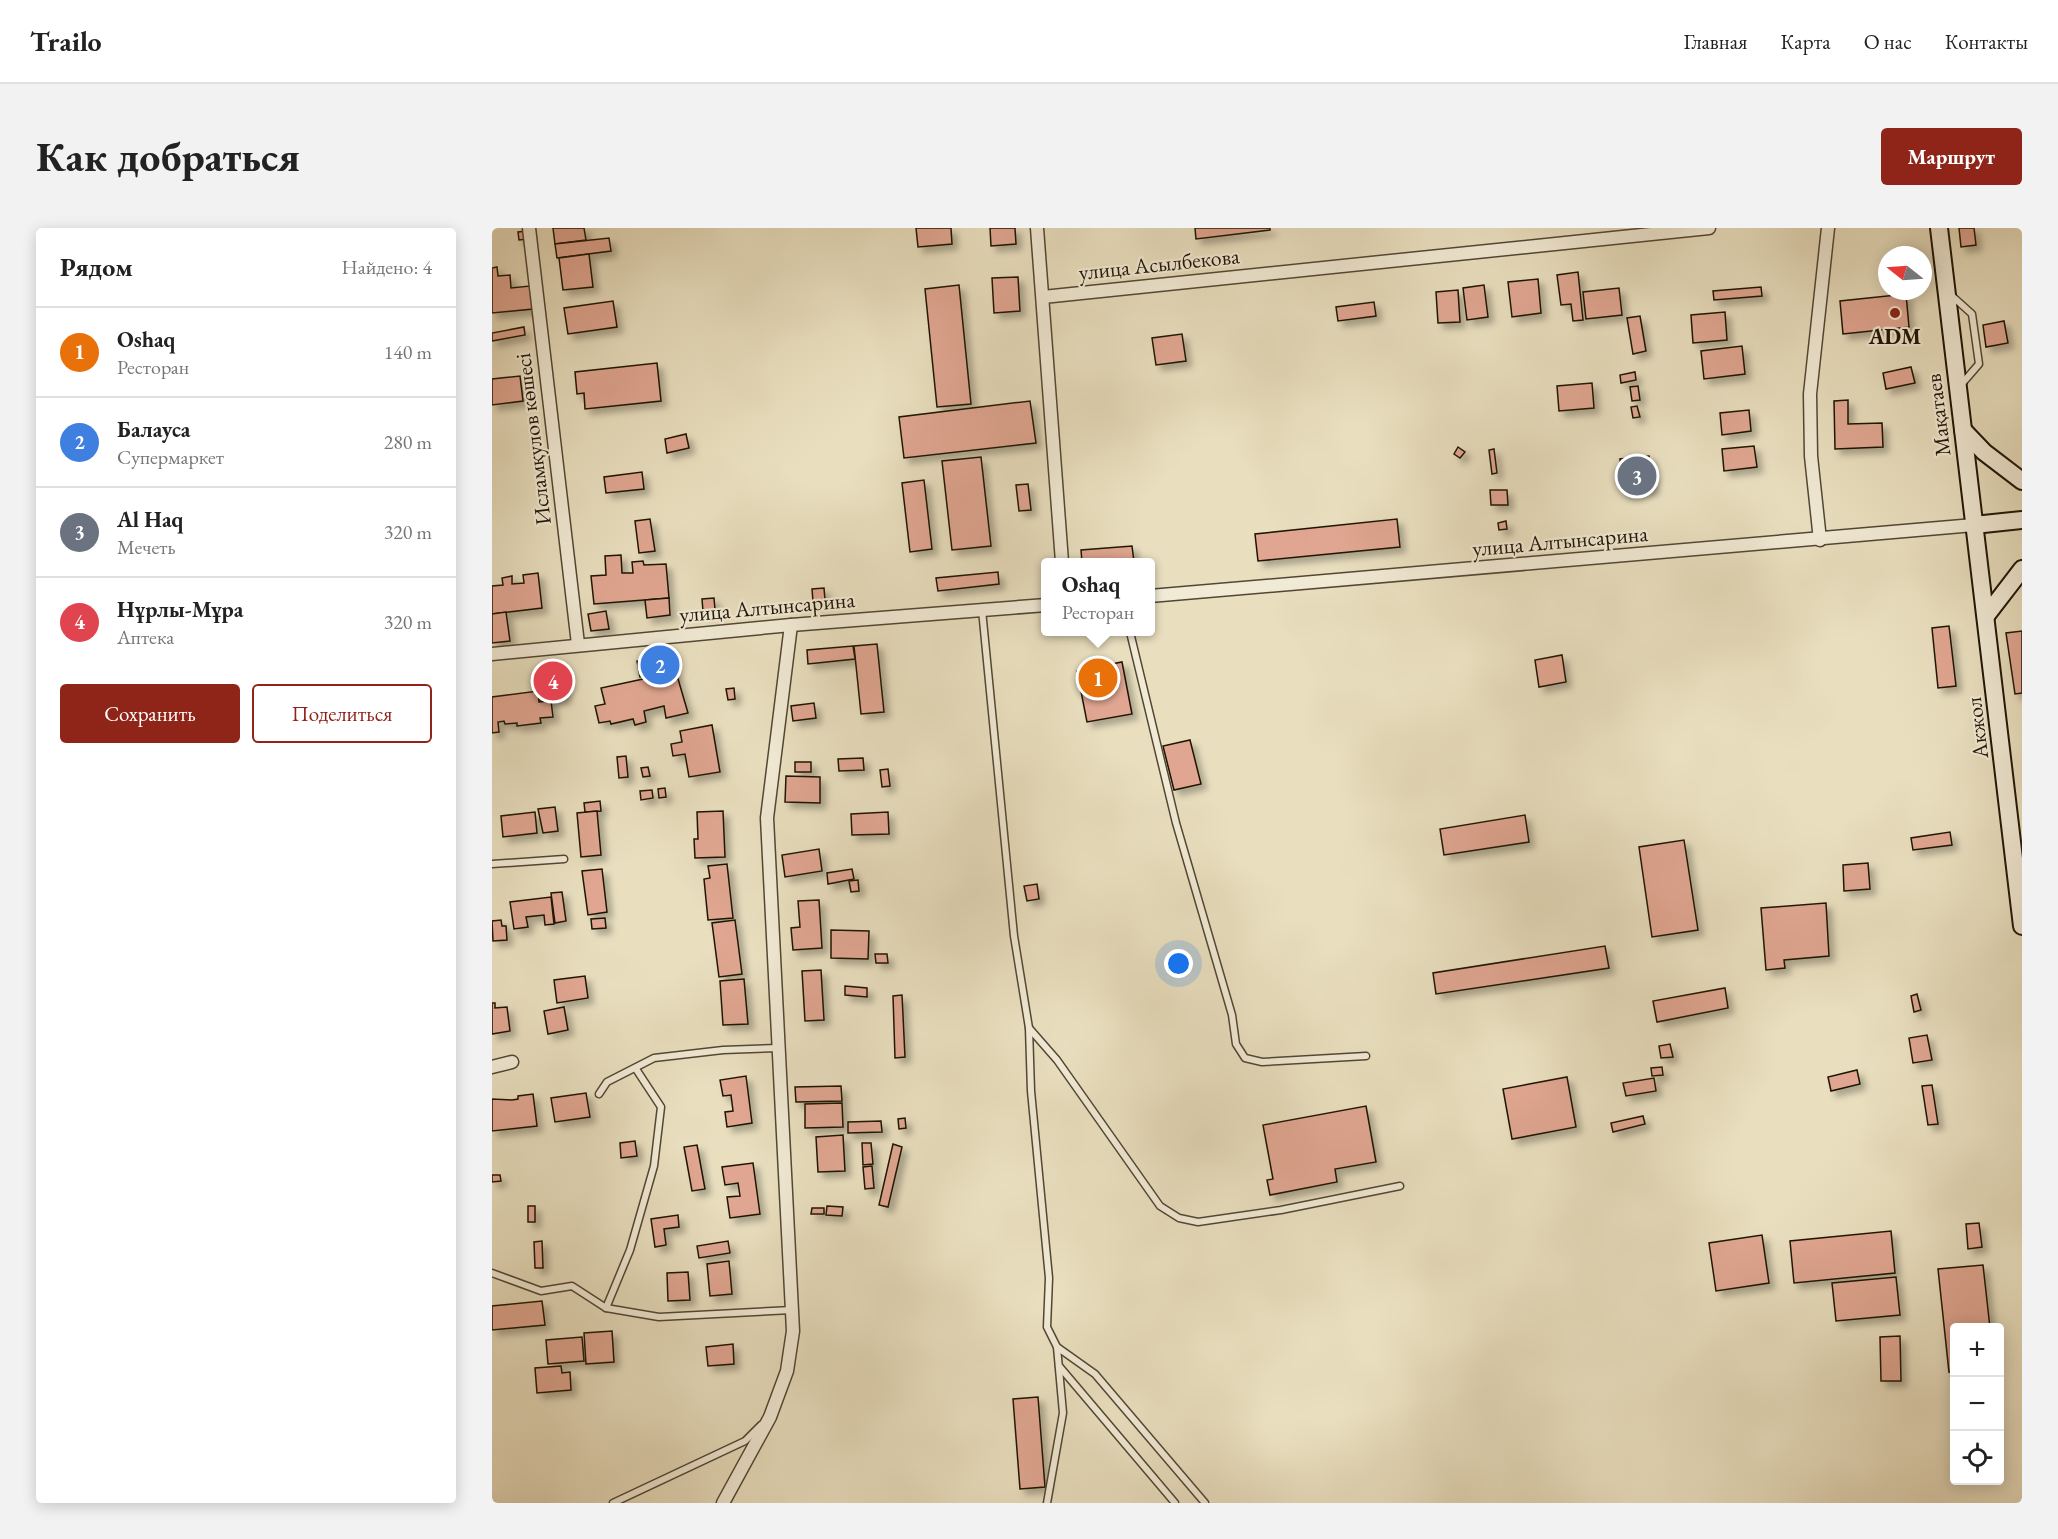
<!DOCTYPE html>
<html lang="ru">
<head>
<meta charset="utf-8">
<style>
	body { margin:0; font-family:"EB Garamond",serif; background:#f2f2f2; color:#222 }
	.controls { position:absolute; right:18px; bottom:18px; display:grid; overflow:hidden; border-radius:6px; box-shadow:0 3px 15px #0003 }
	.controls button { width:54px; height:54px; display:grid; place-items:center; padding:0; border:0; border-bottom:2px solid #e0e0e0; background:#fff; color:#222; font:30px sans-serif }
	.compass { position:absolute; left:1386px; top:18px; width:54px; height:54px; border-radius:50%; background:#fff; box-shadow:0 3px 15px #0003; rotate:287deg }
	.you { position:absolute; left:687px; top:736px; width:21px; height:21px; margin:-15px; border:4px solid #fff; border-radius:50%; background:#1a73e8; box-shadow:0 0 0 9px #1a73e833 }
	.badge { display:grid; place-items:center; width:39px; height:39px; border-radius:50%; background:#8f2418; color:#fff; font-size:20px; font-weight:700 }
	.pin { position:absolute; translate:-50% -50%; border:3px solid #fff; box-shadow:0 2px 6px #0006 }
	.popup { position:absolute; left:549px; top:330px; width:114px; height:78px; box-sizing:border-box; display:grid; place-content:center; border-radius:6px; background:#fff; filter:drop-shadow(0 2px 4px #0005); font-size:20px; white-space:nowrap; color:#767676 }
	.popup b { font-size:22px; color:#222 }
	.popup::after { content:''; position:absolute; left:50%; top:100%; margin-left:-12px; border:12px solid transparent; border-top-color:#fff }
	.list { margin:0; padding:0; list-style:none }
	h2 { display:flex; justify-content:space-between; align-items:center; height:78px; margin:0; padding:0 24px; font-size:26px }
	h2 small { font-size:20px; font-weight:400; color:#767676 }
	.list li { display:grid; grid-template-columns:39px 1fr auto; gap:18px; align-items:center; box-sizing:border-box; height:90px; padding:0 24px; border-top:2px solid #e0e0e0 }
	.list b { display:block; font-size:22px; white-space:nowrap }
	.list p { margin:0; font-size:20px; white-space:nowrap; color:#767676 }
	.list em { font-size:20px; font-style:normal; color:#767676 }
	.actions { display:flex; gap:12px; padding:18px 24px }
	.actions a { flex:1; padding:14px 0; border:2px solid #8f2418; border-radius:6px; text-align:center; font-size:21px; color:#8f2418 }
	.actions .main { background:#8f2418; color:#fff }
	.icon { flex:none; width:33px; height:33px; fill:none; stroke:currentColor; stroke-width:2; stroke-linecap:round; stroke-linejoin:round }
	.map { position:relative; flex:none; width:1530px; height:1275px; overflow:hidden; border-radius:6px }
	header { display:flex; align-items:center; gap:36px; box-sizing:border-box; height:84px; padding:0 30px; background:#fff; border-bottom:2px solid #e0e0e0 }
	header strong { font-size:28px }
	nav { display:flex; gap:33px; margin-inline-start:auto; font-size:21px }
	.intro { display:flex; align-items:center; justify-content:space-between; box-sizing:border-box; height:144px; padding:0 36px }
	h1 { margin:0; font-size:42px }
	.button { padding:15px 27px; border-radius:6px; background:#8f2418; color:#fff; font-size:21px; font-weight:700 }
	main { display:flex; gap:36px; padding:0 36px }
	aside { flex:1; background:#fff; border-radius:6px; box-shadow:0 3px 15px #0003 }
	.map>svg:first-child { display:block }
	.building { fill:#e0a691; stroke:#1f1405; stroke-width:1.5; filter:url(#shadow) }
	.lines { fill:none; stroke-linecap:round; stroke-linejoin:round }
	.service-casing { stroke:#524734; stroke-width:9 }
	.minor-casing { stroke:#524734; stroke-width:15 }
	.secondary-casing { stroke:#1f1405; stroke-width:20 }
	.service { stroke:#f1ead5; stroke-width:6 }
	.minor { stroke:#f1ead5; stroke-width:12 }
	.secondary { stroke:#f1ead5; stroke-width:16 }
	.poi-dot { fill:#8f2418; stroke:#f1ead5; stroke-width:2 }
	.labels { text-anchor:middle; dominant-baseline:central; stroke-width:4.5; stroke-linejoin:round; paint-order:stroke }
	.street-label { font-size:22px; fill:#1f1405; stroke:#f1ead5 }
	.poi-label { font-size:22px; font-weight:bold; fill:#1f1405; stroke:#f1ead5 }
</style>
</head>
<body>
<header>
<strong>Trailo</strong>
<nav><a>Главная</a><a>Карта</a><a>О нас</a><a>Контакты</a></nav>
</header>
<div class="intro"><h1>Как добраться</h1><a class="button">Маршрут</a></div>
<main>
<aside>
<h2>Рядом<small>Найдено: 4</small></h2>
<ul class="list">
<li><span class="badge" style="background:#e8710a">1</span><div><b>Oshaq</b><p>Ресторан</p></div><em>140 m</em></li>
<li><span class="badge" style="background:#3f7fe0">2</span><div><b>Балауса</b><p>Супермаркет</p></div><em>280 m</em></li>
<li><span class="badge" style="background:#6b7280">3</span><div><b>Al Haq</b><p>Мечеть</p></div><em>320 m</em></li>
<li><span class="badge" style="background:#e0444e">4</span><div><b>Нұрлы-Мұра</b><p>Аптека</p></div><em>320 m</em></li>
</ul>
<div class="actions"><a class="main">Сохранить</a><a>Поделиться</a></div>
</aside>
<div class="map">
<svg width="1530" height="1275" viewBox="0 0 1530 1275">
	<defs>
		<filter id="shadow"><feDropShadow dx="5.5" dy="5.5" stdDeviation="3" flood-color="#0004"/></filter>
	</defs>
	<rect width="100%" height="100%" fill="#e9dfbf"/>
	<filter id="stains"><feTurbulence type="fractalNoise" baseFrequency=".00333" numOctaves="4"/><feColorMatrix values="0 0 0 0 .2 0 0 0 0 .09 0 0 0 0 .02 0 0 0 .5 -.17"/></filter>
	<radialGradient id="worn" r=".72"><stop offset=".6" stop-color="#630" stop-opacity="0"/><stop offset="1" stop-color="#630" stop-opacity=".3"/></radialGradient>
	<g class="building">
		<path d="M61 0H92L94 12 63 16Z"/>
		<path d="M424 0H459L460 16 426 19Z"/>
		<path d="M498 0H523L524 16 499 18Z"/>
		<path d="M703 0H778V2L704 11Z"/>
		<path d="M1467 0H1482L1484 17 1469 19Z"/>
		<path d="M35 3 36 11 27 12 26 4Z"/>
		<path d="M117 10 119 23 65 30 63 16Z"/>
		<path d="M97 26 101 59 71 62 67 30Z"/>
		<path d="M5 39 6 48 18 47 19 60 38 58 41 81 0 85V40Z"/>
		<path d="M1086 44 1091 92 1081 93 1079 76 1069 77 1065 47Z"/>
		<path d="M526 49 528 83 502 85 500 50Z"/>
		<path d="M1046 51 1049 85 1020 89 1016 54Z"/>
		<path d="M467 57 479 176 445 179 433 61Z"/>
		<path d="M992 57 996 89 975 92 971 60Z"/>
		<path d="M1269 59 1270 68 1222 72 1221 63Z"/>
		<path d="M1127 60 1130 87 1094 91 1091 64Z"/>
		<path d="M966 62 968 94 946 95 944 64Z"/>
		<path d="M1414 66 1417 99 1351 106 1348 73Z"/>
		<path d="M121 73 125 99 76 106 72 80Z"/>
		<path d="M882 74 884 88 846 93 844 79Z"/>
		<path d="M1233 84 1235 112 1201 115 1199 87Z"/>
		<path d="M1148 88 1154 123 1141 126 1135 90Z"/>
		<path d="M1512 93 1516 115 1494 119 1491 97Z"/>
		<path d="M32 99 33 107 0 113V105Z"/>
		<path d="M690 106 694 133 664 137 660 110Z"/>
		<path d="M1250 118 1253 146 1212 151 1209 123Z"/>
		<path d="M165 135 169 173 93 181 92 165 85 166 83 144Z"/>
		<path d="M1419 139 1423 155 1394 161 1391 145Z"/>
		<path d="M1143 144 1144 152 1129 155 1128 147Z"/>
		<path d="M28 148 31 173 0 177V151Z"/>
		<path d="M1100 155 1102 180 1067 183 1065 158Z"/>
		<path d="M1146 158 1148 172 1140 173 1138 159Z"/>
		<path d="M1356 172V196L1390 195 1391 219 1343 221 1342 173Z"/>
		<path d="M538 173 544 215 412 230 407 189Z"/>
		<path d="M1145 178 1148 189 1141 190 1139 179Z"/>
		<path d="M1257 182 1259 203 1230 207 1228 185Z"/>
		<path d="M194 206 197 220 175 225 173 211Z"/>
		<path d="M1262 218 1265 239 1232 243 1230 221Z"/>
		<path d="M966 219 973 224 968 230 962 226Z"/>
		<path d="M1002 221 1005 245 1000 246 997 222Z"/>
		<path d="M1157 228 1161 261 1132 264 1128 231Z"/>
		<path d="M489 229 499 318 460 322 450 233Z"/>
		<path d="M150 244 152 261 114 265 112 249Z"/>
		<path d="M432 252 440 321 418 324 410 255Z"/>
		<path d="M536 256 539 282 527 283 524 257Z"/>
		<path d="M998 262H1015L1016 277H999Z"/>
		<path d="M158 291 163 323 147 325 143 293Z"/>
		<path d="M905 291 908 319 766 333 763 306Z"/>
		<path d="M1014 293 1015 301 1007 302 1006 295Z"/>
		<path d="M640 318 642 334H590L589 322Z"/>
		<path d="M129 327 130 345H141L140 334 151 333 152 337 174 336 177 370 102 376 99 348 114 347 113 328Z"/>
		<path d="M506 344 507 356 446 363 444 350Z"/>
		<path d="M46 345 50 380 0 386V358L11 357 10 350 20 348V356L32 355 31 347Z"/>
		<path d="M332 360 333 372 321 373 320 361Z"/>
		<path d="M177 370 178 387 155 390 153 372Z"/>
		<path d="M222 370 223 382 211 383 210 371Z"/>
		<path d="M114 383 117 401 99 403 96 386Z"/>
		<path d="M14 384 18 413 0 415V386Z"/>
		<path d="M1457 398 1464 458 1446 460 1440 400Z"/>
		<path d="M1530 403V465L1523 466 1514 405Z"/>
		<path d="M385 416 392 484 369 486 362 418Z"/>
		<path d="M361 418 363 431 316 436 315 422Z"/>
		<path d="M1070 427 1074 454 1047 459 1043 432Z"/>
		<path d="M176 428 179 444 148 449 145 433Z"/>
		<path d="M630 434 640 486 595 494 585 443Z"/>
		<path d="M71 443 73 470 48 472 46 445Z"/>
		<path d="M184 444 196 485 174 490 172 478 152 483 154 494 143 497 141 491 119 496 118 493 107 495 103 478 113 476 109 460Z"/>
		<path d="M242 460 243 471 236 472 234 461Z"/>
		<path d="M46 463 47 474 59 473 61 489 48 490 49 495 25 498V495L13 496 12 493 6 494 7 504 0 505V469Z"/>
		<path d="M322 475 324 490 301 493 299 478Z"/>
		<path d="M220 497 228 544 197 549 193 526 181 528 179 516 190 514 188 503Z"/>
		<path d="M698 512 709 556 682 562 671 518Z"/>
		<path d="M134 528 136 549 127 550 125 529Z"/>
		<path d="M371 530 372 542 347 543 346 531Z"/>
		<rect x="303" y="534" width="16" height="10"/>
		<path d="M156 539 158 548 151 549 149 540Z"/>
		<path d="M396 541 398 558 390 559 388 542Z"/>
		<path d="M294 548 328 549V575L293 574Z"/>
		<path d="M173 560 174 569 167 570 166 561Z"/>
		<path d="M160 562 161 570 149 572 148 563Z"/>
		<path d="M108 573 109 583 93 584 92 575Z"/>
		<path d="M63 579 66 603 51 605 46 581Z"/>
		<path d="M105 583 109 627 89 629 85 585Z"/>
		<path d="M231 583 233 629 203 630 202 611H206L205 584Z"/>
		<path d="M43 584 45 605 11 609 9 588Z"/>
		<path d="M396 584 397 606 360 607 359 586Z"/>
		<path d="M1033 587 1037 614 952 627 948 601Z"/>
		<path d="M1458 604 1460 617 1421 622 1419 610Z"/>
		<path d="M1192 612 1206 702 1160 709 1147 619Z"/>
		<path d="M327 621 330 643 293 649 290 627Z"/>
		<path d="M1376 635 1378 661 1352 663 1351 637Z"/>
		<path d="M235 636 241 690 216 692 212 651 218 650 216 638Z"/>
		<path d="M110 641 115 684 96 687 90 643Z"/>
		<path d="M360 641 362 651 336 656 335 645Z"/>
		<path d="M366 652 367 663 359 664 357 653Z"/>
		<path d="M545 656 547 671 535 673 532 658Z"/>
		<path d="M70 664 74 693 63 695 59 665Z"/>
		<path d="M59 669 62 696 53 697 52 687 34 689 36 699 22 701 18 674Z"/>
		<path d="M327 672 330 720 301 722 299 700 308 699 306 673Z"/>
		<path d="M1334 675 1337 728 1292 732 1293 740 1274 742 1269 680Z"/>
		<path d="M113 690 114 700 100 701 99 691Z"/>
		<path d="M9 692 10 698H14L15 712 1 713 0 693Z"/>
		<path d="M243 692 250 746 227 749 220 695Z"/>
		<path d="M339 702 377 703 376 731 339 730Z"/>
		<path d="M1113 718 1117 740 944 766 941 745Z"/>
		<path d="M383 726H395L396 735H384Z"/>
		<path d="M329 742 332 792 313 793 310 743Z"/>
		<path d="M93 748 96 770 65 775 62 752Z"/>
		<path d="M252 751 256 796 231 797 228 753Z"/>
		<path d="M353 758 375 760V769L353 767Z"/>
		<path d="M1233 760 1236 780 1165 794 1161 773Z"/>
		<path d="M1425 766 1429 782 1422 784 1419 768Z"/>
		<path d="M410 767 413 829 403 830 401 768Z"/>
		<path d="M0 775H3V780L15 779 18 803 0 806Z"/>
		<path d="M72 779 76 802 56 806 52 783Z"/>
		<path d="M1435 807 1440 832 1421 835 1417 810Z"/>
		<path d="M1178 816 1181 829 1169 830 1167 818Z"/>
		<path d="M1170 839 1171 847 1160 848 1159 840Z"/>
		<path d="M1365 842 1368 856 1339 863 1336 849Z"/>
		<path d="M254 848 260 895 235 899 233 884 241 883 239 867 231 868 228 852Z"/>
		<path d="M1075 849 1084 899 1020 911 1011 861Z"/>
		<path d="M1162 850 1164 863 1134 868 1131 855Z"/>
		<path d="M1440 857 1446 896 1436 897 1430 858Z"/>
		<path d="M349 858 350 873 304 874 303 859Z"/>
		<path d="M94 865 98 889 63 894 59 870Z"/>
		<path d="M41 866 45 898 0 903V871L20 872 26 871V868Z"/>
		<path d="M350 875 351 899 313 900V876Z"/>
		<path d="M874 878 884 934 843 941 845 954 778 967 775 952 781 951 771 897Z"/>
		<path d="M1151 888 1153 896 1121 904 1119 895Z"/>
		<path d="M413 890 414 900 407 901 406 891Z"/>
		<path d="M389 893 390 904 356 905V894Z"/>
		<path d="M351 907 353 943 326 944 324 909Z"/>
		<path d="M143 913 145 928 129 930 128 915Z"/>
		<path d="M370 915H379L381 936 371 937Z"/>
		<path d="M401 916 410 919 396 979 387 977Z"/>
		<path d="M205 917 213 961 200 963 192 919Z"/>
		<path d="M261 935 268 986 238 990 235 969 248 968 246 955 233 957 230 939Z"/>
		<path d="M380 938 382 960 373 961 371 939Z"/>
		<path d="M0 947H8L9 953 0 954Z"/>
		<rect x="36" y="978" width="7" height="16"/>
		<path d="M335 978 351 979 350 988 334 987Z"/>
		<path d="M320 980H332V986H319Z"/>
		<path d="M186 987 187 999 172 1001 174 1017 163 1019 159 991Z"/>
		<path d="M1487 995 1490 1019 1476 1021 1474 996Z"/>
		<path d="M1399 1003 1403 1045 1302 1055 1298 1013Z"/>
		<path d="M1270 1007 1277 1055 1224 1063 1217 1015Z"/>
		<path d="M50 1013 51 1040H43L42 1014Z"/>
		<path d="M236 1013 238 1025 207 1030 205 1018Z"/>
		<path d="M237 1033 240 1066 218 1068 215 1036Z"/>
		<path d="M1491 1037 1498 1100H1462V1143L1457 1144 1446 1041Z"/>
		<path d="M196 1044 198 1072 176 1073 175 1045Z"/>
		<path d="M1404 1049 1408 1087 1344 1093 1340 1055Z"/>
		<path d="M50 1073 53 1097 0 1102V1078Z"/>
		<path d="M120 1103 122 1134 94 1136 92 1105Z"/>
		<path d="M1408 1108 1409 1153H1389L1388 1109Z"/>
		<path d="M90 1109 92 1133 56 1136 54 1112Z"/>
		<path d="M241 1116 242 1136 216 1138 214 1119Z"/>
		<path d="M69 1138 70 1145 78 1144 79 1162 45 1165 43 1140Z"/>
		<path d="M546 1169 553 1259 528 1261 521 1171Z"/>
	</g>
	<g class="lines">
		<defs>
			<g id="service">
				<path d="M1460 68 1480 86 1487 136 1468 158"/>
				<path d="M490 382 522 708 537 800 539 863 557 1050 555 1099 565 1119 571 1185 555 1275"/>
				<path d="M638 404 684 595 740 787 744 816 753 830 770 834 874 828"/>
				<path d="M0 636 72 631"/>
				<path d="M537 800 565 832 668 978 687 990 706 994 789 982 908 958"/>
				<path d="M107 866 115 854 162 830 231 822 286 820"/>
				<path d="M0 1045 49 1063 80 1058 114 1080 167 1089 300 1082"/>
				<path d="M114 1080 138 1022 162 938 169 879 144 841"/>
				<path d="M565 1119 603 1146 713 1275"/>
				<path d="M567 1138 683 1275"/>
				<path d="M121 1275 253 1213 269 1197"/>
			</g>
			<g id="minor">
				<path d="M37 0 86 416"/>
				<path d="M545 0 570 334"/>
				<path d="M551 69 1217 0"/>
				<path d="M1328 312 1319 228 1318 166 1336 0"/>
				<path d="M658 368 1482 297"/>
				<path d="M0 426 299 397 554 377"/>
				<path d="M0 839 20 834"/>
				<path d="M231 1275 278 1189 295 1143 301 1103 275 590 299 397"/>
			</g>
			<g id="secondary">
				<path d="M1447 0 1530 698"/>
				<path d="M1471 202 1492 224 1530 253"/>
				<path d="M1482 297 1530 292"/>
				<path d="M1494 388 1530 341"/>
			</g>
		</defs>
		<use href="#service" class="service-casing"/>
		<use href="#minor" class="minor-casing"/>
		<use href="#secondary" class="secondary-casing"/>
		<use href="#service" class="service"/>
		<use href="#minor" class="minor"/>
		<use href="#secondary" class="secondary"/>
	</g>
	<circle class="poi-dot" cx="1403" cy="85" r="6"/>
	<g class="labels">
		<g class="street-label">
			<text transform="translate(667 36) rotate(-6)">улица Асылбекова</text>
			<text transform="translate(1446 187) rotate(-97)">Мақатаев</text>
			<text transform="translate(41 211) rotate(-97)">Исламқулов көшесі</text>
			<text transform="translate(1068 313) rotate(-5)">улица Алтынсарина</text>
			<text transform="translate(275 379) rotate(-5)">улица Алтынсарина</text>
			<text transform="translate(1485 500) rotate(-97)">Акжол</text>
		</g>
		<g class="poi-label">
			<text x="1403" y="108">ADM</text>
		</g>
	</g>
	<rect width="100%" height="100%" filter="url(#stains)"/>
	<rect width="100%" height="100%" fill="url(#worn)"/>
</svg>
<div class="controls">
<button>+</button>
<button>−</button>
<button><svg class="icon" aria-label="locate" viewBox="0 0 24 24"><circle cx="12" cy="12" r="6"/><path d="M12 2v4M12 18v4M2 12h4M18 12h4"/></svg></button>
</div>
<svg class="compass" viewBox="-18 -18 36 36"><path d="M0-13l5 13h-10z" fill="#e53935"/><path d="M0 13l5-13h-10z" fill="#767676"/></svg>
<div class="you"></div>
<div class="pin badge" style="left:606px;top:450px;background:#e8710a">1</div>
<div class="popup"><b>Oshaq</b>Ресторан</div>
<div class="pin badge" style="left:168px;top:437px;background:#3f7fe0">2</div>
<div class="pin badge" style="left:1145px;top:248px;background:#6b7280">3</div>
<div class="pin badge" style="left:61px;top:453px;background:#e0444e">4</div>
</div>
</main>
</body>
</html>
